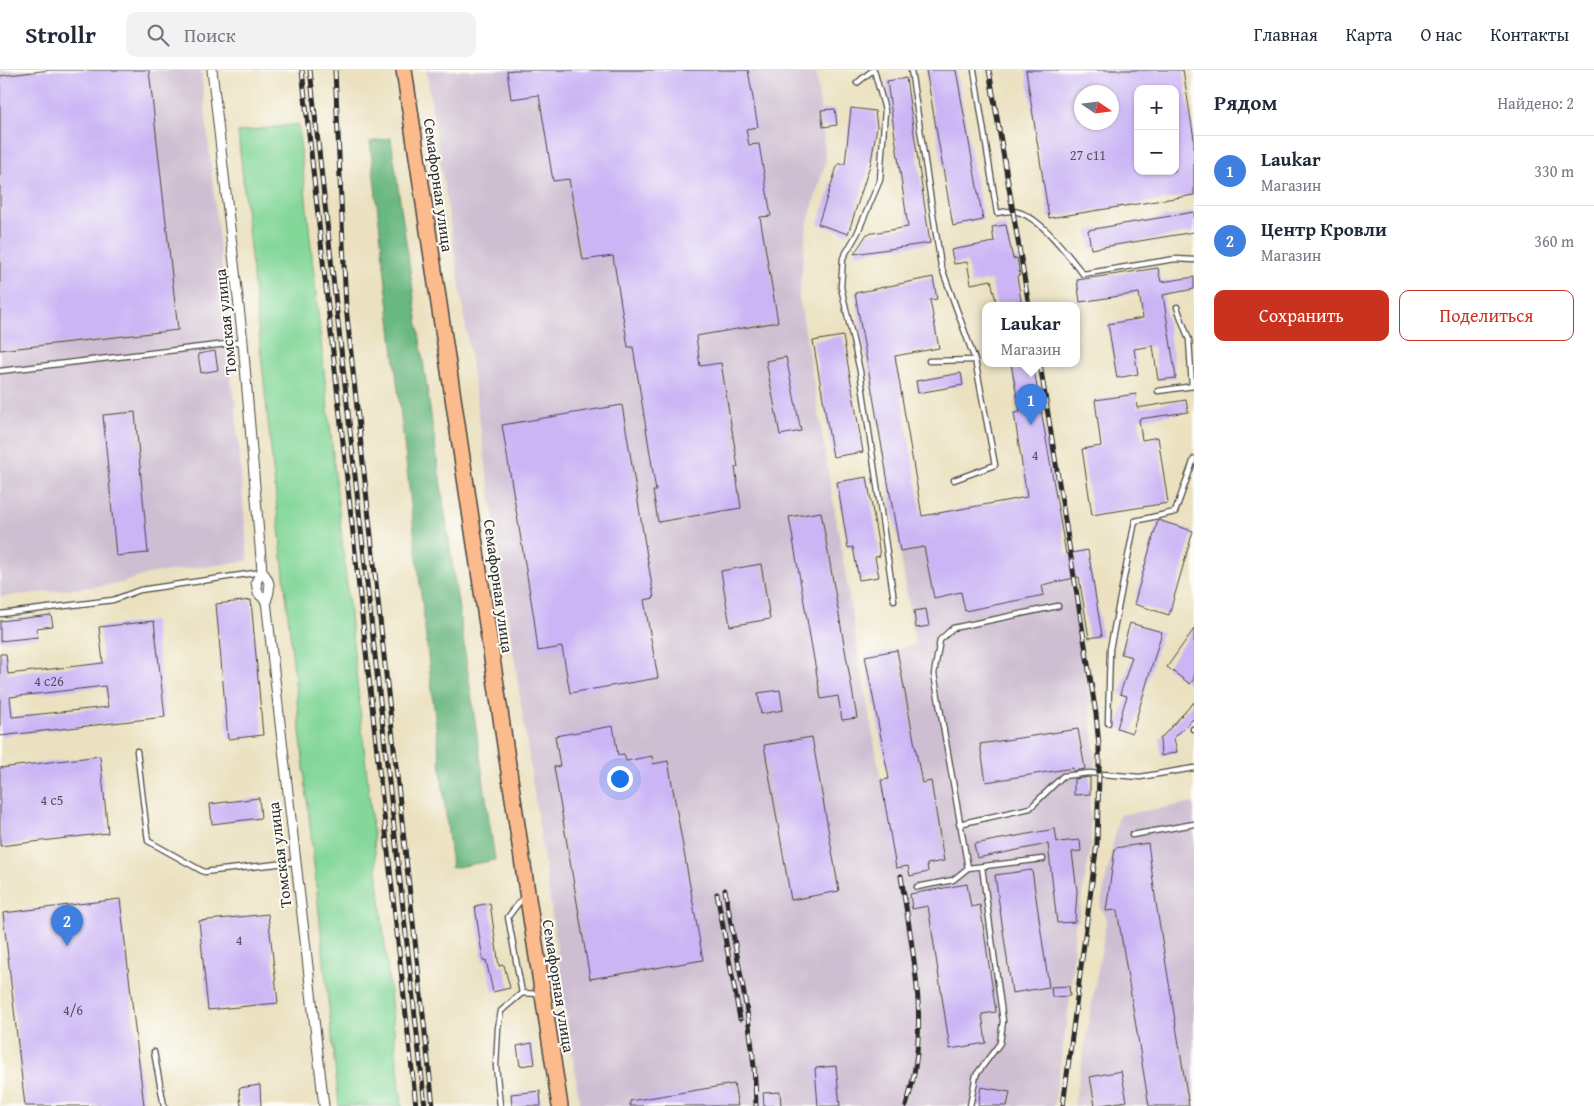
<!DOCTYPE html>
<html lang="ru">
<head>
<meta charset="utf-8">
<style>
	body { margin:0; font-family:"Gentium Book Plus",serif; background:#f2f2f3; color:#1f2937 }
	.controls { position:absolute; right:15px; top:15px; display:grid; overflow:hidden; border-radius:10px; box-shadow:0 1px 4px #0004 }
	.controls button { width:45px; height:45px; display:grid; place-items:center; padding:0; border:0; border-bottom:1px solid #e0e1e3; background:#fff; color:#1f2937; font:25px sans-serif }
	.compass { position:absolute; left:1074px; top:15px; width:45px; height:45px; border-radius:50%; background:#fff; box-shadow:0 1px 4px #0004; rotate:103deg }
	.you { position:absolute; left:619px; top:708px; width:18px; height:18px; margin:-12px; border:4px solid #fff; border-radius:50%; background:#1a73e8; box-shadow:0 0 0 8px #1a73e833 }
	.badge { display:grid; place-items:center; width:32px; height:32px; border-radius:50%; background:#c8321e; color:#fff; font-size:16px; font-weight:700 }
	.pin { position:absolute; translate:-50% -41px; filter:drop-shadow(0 1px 2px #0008) }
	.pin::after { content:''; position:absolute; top:26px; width:18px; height:15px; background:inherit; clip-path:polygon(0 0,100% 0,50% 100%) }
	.popup { position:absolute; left:982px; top:232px; width:98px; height:65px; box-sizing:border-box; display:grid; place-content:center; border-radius:10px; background:#fff; filter:drop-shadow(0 1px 4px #0005); font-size:16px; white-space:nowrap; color:#747a83 }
	.popup b { font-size:19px; color:#1f2937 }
	.popup::after { content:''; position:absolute; left:50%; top:100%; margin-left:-10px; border:10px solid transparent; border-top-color:#fff }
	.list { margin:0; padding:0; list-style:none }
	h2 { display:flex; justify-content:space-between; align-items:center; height:65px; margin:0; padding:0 20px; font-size:21px }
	h2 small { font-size:16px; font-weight:400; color:#747a83 }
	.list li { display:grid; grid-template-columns:32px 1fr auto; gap:15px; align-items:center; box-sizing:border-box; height:70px; padding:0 20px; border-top:1px solid #e0e1e3 }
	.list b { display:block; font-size:19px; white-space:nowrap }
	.list p { margin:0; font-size:16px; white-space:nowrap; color:#747a83 }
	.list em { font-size:16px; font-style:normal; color:#747a83 }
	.actions { display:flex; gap:10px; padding:15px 20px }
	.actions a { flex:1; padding:11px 0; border:1px solid #c8321e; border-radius:10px; text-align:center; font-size:18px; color:#c8321e }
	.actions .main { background:#c8321e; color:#fff }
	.icon { flex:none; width:28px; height:28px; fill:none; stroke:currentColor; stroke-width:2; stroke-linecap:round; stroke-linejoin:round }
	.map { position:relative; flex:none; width:1194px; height:1036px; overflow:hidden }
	header { display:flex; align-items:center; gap:30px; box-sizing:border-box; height:70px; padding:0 25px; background:#fff; border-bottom:1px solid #e0e1e3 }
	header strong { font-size:24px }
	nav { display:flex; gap:28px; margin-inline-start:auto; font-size:18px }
	.search { width:350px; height:45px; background:#f2f2f3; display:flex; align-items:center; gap:12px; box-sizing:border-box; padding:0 18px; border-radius:10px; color:#747a83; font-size:19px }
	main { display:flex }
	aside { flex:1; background:#fff }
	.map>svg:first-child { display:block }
	.industrial { fill:#cebed1 }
	.green { fill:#83d799; stroke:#578162 }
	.forest { fill:#6ab881; stroke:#4a7256 }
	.building { fill:#cbb5f5; fill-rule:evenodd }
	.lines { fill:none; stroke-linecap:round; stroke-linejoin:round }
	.service-casing { stroke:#484641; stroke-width:7 }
	.minor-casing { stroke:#484641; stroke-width:11 }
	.trunk-casing { stroke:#484641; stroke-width:18 }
	.service { stroke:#fff; stroke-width:4.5 }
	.minor { stroke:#fff; stroke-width:9 }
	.trunk { stroke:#fbbb8d; stroke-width:15 }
	.rail-casing { stroke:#2b2b2b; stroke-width:5 }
	.rail { stroke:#fdfcf7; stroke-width:3; stroke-dasharray:9; stroke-linecap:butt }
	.labels { text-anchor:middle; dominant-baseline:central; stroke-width:4; stroke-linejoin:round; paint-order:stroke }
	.number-label { font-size:14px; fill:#534e5e }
	.street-label { font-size:16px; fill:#2b2b2b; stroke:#fdfcf7 }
</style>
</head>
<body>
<header>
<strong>Strollr</strong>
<div class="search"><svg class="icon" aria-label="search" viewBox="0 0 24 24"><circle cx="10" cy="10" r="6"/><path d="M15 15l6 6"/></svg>Поиск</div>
<nav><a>Главная</a><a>Карта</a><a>О нас</a><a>Контакты</a></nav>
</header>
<main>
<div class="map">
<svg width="1194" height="1036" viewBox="0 0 1194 1036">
	<rect width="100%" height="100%" fill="#fdfcf7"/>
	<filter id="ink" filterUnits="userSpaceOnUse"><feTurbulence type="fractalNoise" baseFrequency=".02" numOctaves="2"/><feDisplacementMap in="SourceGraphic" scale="10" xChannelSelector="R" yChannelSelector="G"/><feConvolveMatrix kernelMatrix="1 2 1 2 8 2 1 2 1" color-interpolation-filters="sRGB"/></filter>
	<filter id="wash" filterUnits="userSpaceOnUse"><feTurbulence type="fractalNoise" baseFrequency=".0096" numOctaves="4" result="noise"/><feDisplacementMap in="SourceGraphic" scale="20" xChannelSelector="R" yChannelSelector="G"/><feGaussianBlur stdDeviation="1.12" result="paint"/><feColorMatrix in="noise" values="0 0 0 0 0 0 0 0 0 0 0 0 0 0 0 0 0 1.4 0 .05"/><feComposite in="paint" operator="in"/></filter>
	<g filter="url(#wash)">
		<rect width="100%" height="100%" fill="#ebe1c0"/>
		<g class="industrial">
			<path d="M0 0H201L228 258 227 288 235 330 248 491 148 504 118 514 0 527Z"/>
			<path d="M426 0H816L826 91 807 155 799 225 859 587 881 710 889 704 865 586 897 580 915 574 900 481 1061 450 1090 635 1096 697 1089 699 1091 774 1078 851 1075 852 1071 922 1054 1036H580L459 211Z"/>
			<path d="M1194 733V1036H1074L1107 848 1100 838 1119 745Z"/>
		</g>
		<path class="green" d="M298 54 402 1036H339L238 62Z"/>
		<path class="forest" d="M391 68 495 790 452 798 370 72Z"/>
		<g id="blocks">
			<g class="building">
				<path d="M50 0H149L178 260 0 280V6Z"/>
				<path d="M513 0H748L758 57 746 59 749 75 759 74 771 146 760 147 778 252 696 266 700 296 721 293 738 397H735L741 438 658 452 653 421H656L633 277H628L613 186 583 190 569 109 553 111 539 25 511 29 507 1Z"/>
				<path d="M926 0H956L983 150 953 156Z"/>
				<path d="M1026 0H1183L1194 69V125L1049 148ZM1138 19H1175V101H1138ZM1082 22H1112V52H1082Z"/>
				<path d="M906 8 930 173 854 184 867 164 908 157 887 11Z"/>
				<path d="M851 38 875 41 877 56 871 92 848 164 818 154 838 94H845Z"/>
				<path d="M835 39 837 55 823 57 821 40Z"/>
				<path d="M1194 142V162L1091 179 1088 160Z"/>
				<path d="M1006 155 1013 189 1017 188 1020 205 1017 206 1022 236H997L991 210 971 214 967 192 954 194 951 180 994 172 992 157Z"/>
				<path d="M1158 198 1161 212 1194 207V219L1163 225 1176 308 1158 310 1153 276 1134 279 1138 304 1117 308 1108 254 1143 248 1139 223 1080 232 1077 210Z"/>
				<path d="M933 207 937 229 930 230 939 278 895 286 922 446 1027 427 1014 343 1020 342 1011 294H1033L1066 484 1088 480 1102 566 1089 568 1079 507 1042 515 1044 525 965 541 961 522 934 528 924 477 900 481 855 223Z"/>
				<path d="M843 266 863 382 833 387 813 271Z"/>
				<path d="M215 281 218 300 201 303 198 284Z"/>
				<path d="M786 287 801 361 780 365 766 291Z"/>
				<path d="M961 303 963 315 918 323 916 311Z"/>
				<path d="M1136 324 1137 338 1186 330 1188 342 1139 349 1142 370 1158 367 1168 433 1092 445 1082 379 1101 376 1095 330Z"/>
				<path d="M622 335 654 528 644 530 658 608 570 623 562 577 538 581 534 548 502 355Z"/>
				<path d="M135 342 148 483 116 486 103 345Z"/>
				<path d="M867 407 878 473 880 486 875 487 879 507 859 510 853 477 848 478 837 412Z"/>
				<path d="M821 442 857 648 842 650 838 626 821 629 789 447Z"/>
				<path d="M1158 450 1193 461 1169 545 1134 534Z"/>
				<path d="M761 494 770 549 730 556 721 501Z"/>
				<path d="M251 530 263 665 228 669 216 534Z"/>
				<path d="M926 539 929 556 916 558 914 541Z"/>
				<path d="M51 545 53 556 36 558 38 567 0 571V551Z"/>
				<path d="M154 551 165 647 0 666V584H6L8 604 103 593 99 557ZM105 616 108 637 12 647 10 627Z"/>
				<path d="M1130 553 1162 562 1132 663 1117 658 1127 626 1120 624 1132 587 1121 584Z"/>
				<path d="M1194 559V609L1190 614 1167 597Z"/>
				<path d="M897 580 922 713 931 711 944 791 927 794 928 802 910 806 908 796 896 798 881 710 889 709 865 586Z"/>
				<path d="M780 620 783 640 761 644 758 623Z"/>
				<path d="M1194 632V648L1174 668 1177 682 1161 686 1160 669Z"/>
				<path d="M613 656 618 685 624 684 626 691 652 686 653 694 668 691 703 890 590 909 554 697 560 696 555 666Z"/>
				<path d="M1078 659 1085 699 1073 701V698L986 712 980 674Z"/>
				<path d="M812 667 839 821 791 830 764 675Z"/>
				<path d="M100 686 108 763 0 776V698Z"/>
				<path d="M1090 707V724L1074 725V709Z"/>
				<path d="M259 728 261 748 212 754 210 734Z"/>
				<path d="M1055 759 1057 772 1080 770 1081 781 1072 782 1077 821 1075 852 1057 853 1048 774 977 788 974 774Z"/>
				<path d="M1148 773 1156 833 1189 1036H1149L1117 840 1106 841 1115 778Z"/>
				<path d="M1032 800 1049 917 1012 923 995 805Z"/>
				<path d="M967 814 971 837 980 835 996 942 982 944 986 973 950 979 928 836 912 839 910 824Z"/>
				<path d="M120 829 144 1036H25L3 843Z"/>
				<path d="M490 833 499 896 504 895 510 918 493 922 486 890 483 891 475 836Z"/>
				<path d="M268 844 278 933 208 940 199 851Z"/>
				<path d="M1069 916 1070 926 1052 927 1051 917Z"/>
				<path d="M532 973 535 994 520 996 517 976Z"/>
				<path d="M836 996 840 1036H818L815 998Z"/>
				<path d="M1121 1001 1127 1031 1095 1036 1090 1007Z"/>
				<path d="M734 1014 738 1036H630V1031Z"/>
				<path d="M260 1015 261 1036H241L239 1018Z"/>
				<path d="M981 1017 1010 1022 1007 1036H978Z"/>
				<path d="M540 1021 541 1036H512L511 1024Z"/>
				<path d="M780 1022 781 1036H764L763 1023Z"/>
			</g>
		</g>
	</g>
	<g filter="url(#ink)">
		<use href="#blocks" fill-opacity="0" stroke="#484641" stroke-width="1"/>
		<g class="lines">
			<defs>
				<g id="service">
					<path d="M874 0 885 40 880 110 857 164 843 188 841 217 860 301 894 530"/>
					<path d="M911 0 941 196 975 290 995 395 954 410"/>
					<path d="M974 0 997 143C1002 142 1008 141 1013 141 1039 144 1067 184 1083 204L1175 189 1194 190"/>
					<path d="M857 13 873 0"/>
					<path d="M1177 237 1189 270 1192 316H1194"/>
					<path d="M929 291 975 290"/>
					<path d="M0 301 243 272"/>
					<path d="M1158 321 1194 316"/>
					<path d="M0 544 113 530 140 520 261 502"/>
					<path d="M1108 653 1110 579 1135 451 1175 442 1194 389"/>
					<path d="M1193 659H1194"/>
					<path d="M137 681 148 771 204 802 295 792"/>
					<path d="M959 754 1030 738 1063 706 1089 703 1140 707 1194 698"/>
					<path d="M1132 765 1194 754"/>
					<path d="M968 798 934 604 940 570 953 558 1058 536"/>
					<path d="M917 817 953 810 968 798 1043 789"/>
					<path d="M522 923 508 847 524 826"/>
					<path d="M154 982 164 1036"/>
					<path d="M500 1036 496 996 498 958 501 941 522 923 540 924"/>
					<path d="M970 1036 976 1005 1000 973 1003 951 982 797"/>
				</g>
				<g id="minor">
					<path d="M212 0 243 272 262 501 256 512 258 523 266 531"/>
					<path d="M262 501C271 512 271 519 266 531L324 1036"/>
				</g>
				<path id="trunk" d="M404 0 527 822 560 1036"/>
			</defs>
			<use href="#service" class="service-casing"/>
			<use href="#minor" class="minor-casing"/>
			<use href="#trunk" class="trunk-casing"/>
			<use href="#service" class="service"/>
			<use href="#minor" class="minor"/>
			<use href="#trunk" class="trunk"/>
			<defs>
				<g id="rail">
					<path d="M302 0 416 1036"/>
					<path d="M310 0 425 1036"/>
					<path d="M335 0 346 237 433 1036"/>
					<path d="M989 0 1029 236"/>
					<path d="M1040 294 1096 644 1099 676V703L1097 773 1063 1036"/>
					<path d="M901 806C913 884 931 958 906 1036"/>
					<path d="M725 820C737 891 755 963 756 1036"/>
					<path d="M717 824 740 949"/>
				</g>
			</defs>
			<use href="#rail" class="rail-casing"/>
			<use href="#rail" class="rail"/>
		</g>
	</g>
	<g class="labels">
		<g class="number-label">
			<text x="1088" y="85">27 с11</text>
			<text x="1035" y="385">4</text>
			<text x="49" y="611">4 с26</text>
			<text x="52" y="730">4 с5</text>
			<text x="239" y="870">4</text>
			<text x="73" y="940">4/6</text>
		</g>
		<g class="street-label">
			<text transform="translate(439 115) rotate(82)">Семафорная улица</text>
			<text transform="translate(225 252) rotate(-96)">Томская улица</text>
			<text transform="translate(499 516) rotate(82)">Семафорная улица</text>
			<text transform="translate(279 785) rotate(-97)">Томская улица</text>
			<text transform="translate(559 916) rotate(81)">Семафорная улица</text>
		</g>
	</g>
</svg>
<div class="controls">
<button>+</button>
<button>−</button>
</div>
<svg class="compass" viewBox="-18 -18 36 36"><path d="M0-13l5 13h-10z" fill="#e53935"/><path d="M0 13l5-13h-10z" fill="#747a83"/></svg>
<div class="you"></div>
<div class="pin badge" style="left:1031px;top:355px;background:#3f7fe0">1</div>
<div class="popup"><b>Laukar</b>Магазин</div>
<div class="pin badge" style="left:67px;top:876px;background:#3f7fe0">2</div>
</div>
<aside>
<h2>Рядом<small>Найдено: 2</small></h2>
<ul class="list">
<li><span class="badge" style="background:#3f7fe0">1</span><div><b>Laukar</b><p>Магазин</p></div><em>330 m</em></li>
<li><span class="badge" style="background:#3f7fe0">2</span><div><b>Центр Кровли</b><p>Магазин</p></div><em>360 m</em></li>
</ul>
<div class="actions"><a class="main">Сохранить</a><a>Поделиться</a></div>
</aside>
</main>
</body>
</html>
